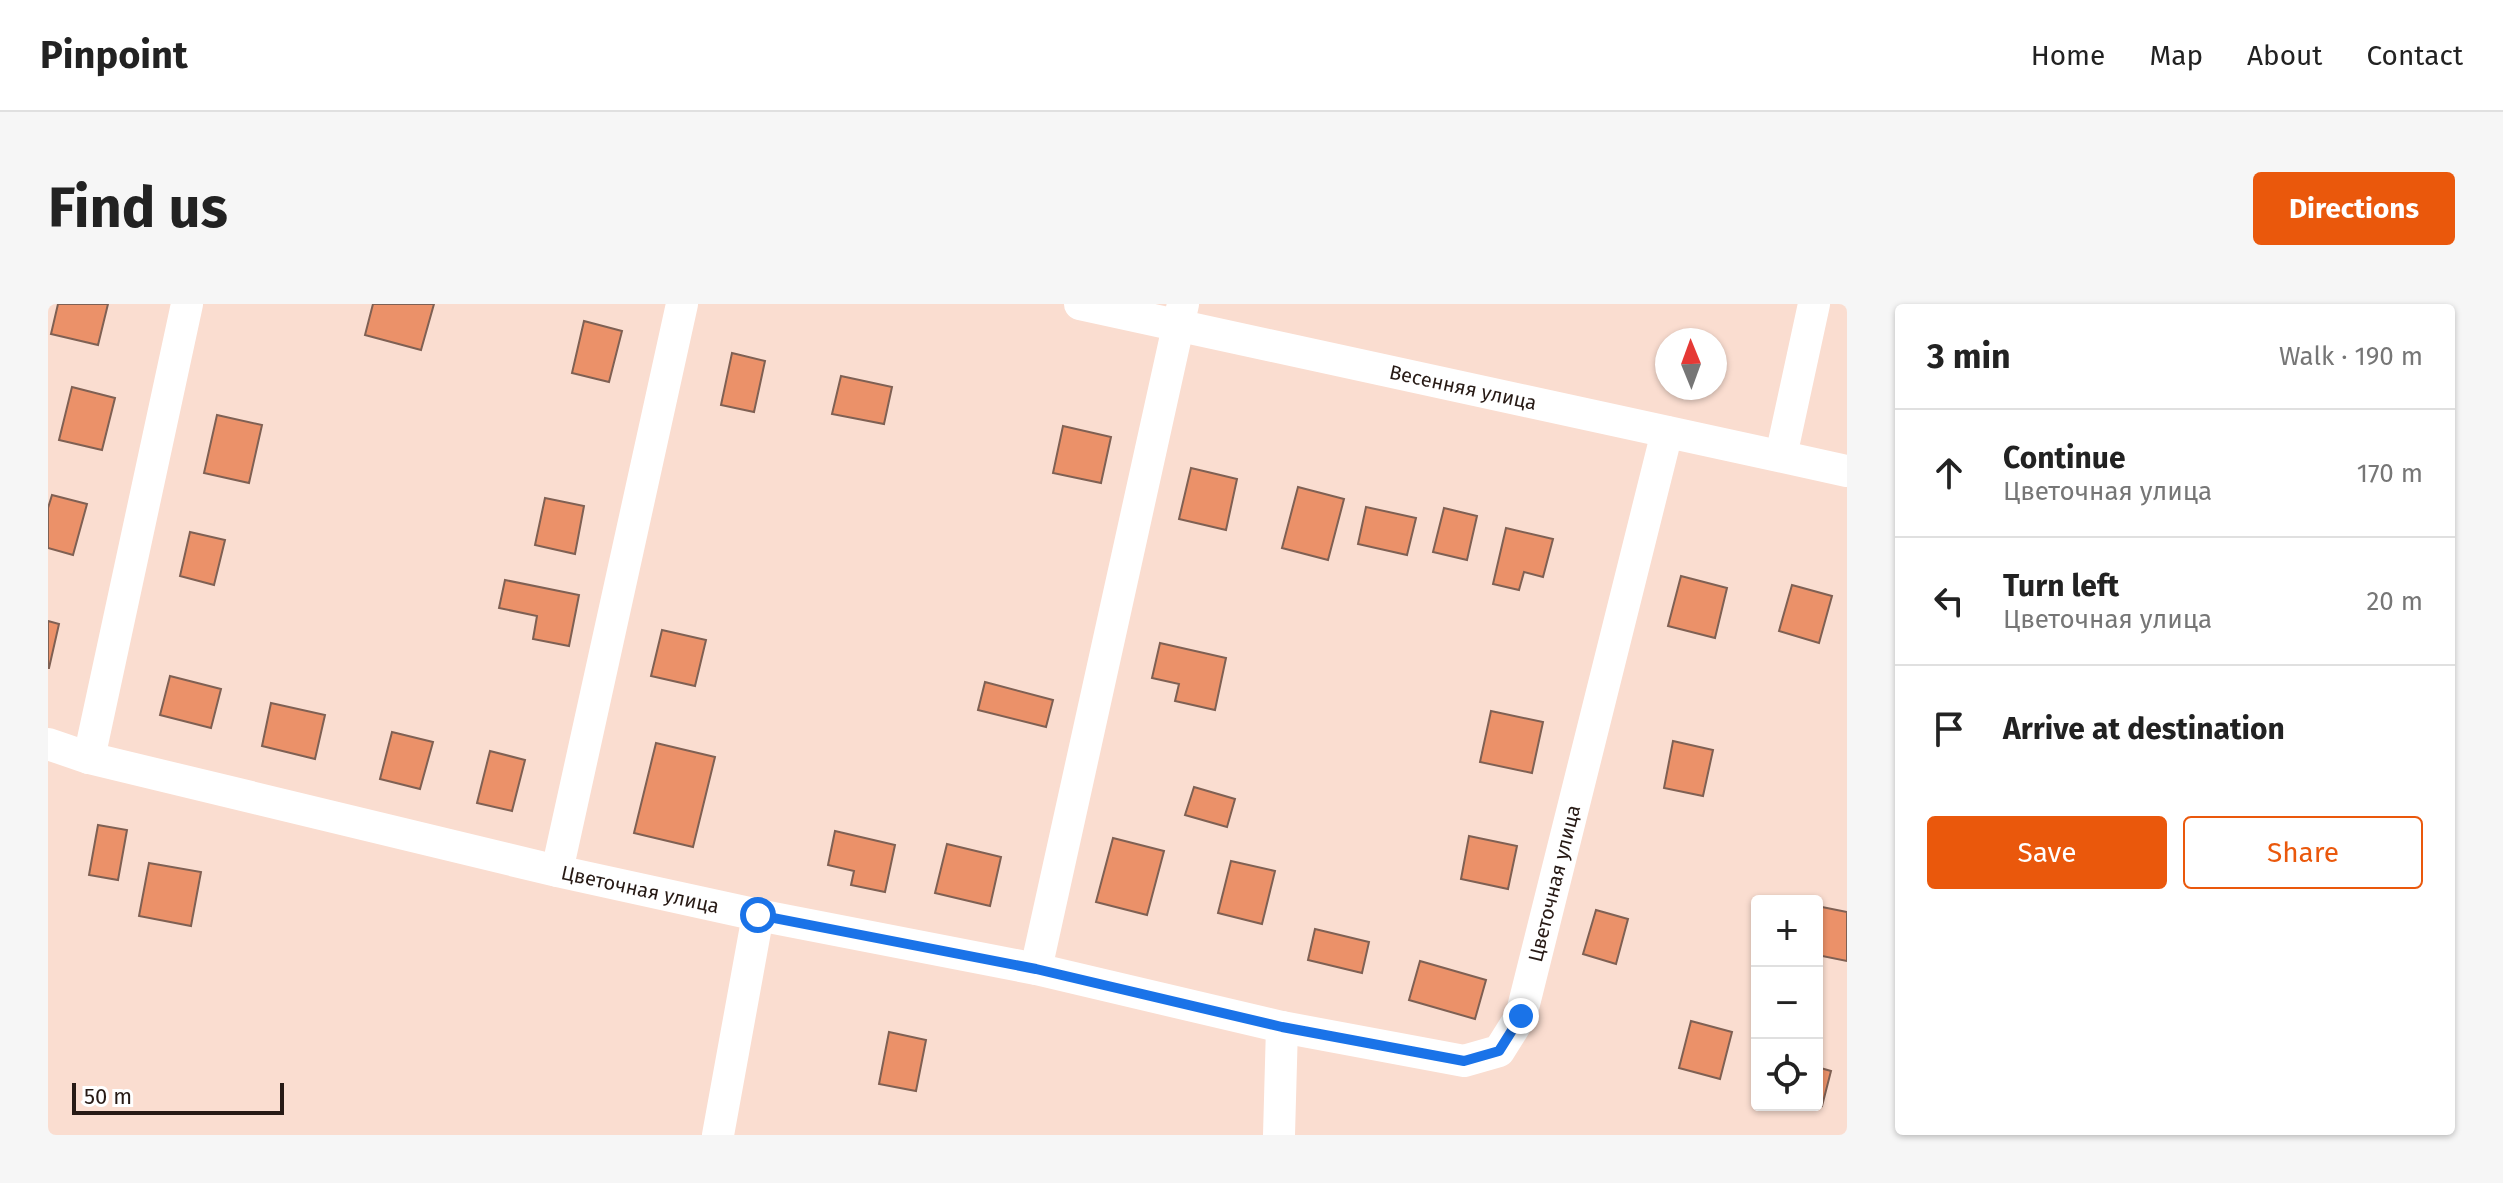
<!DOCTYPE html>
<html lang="en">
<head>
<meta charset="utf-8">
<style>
	body { margin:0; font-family:"Fira Sans",sans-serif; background:#f6f6f6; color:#222 }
	.controls { position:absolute; right:24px; bottom:24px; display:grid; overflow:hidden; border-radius:8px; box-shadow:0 2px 6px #0004 }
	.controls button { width:72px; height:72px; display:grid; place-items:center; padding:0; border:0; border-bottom:2px solid #e0e0e0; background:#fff; color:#222; font:40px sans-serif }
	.compass { position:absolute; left:1607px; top:24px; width:72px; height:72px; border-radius:50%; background:#fff; box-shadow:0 2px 6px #0004; rotate:359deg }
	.scale { position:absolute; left:24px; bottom:20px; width:212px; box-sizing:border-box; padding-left:8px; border:4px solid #271a15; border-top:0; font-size:22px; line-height:28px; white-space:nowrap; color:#271a15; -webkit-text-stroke:6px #fff; paint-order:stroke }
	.stop { position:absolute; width:24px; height:24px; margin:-18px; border:6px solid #1a73e8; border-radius:50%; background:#fff }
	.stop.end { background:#1a73e8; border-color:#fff; box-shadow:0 2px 8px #0008 }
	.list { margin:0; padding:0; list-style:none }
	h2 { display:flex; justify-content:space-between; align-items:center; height:104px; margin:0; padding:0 32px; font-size:34px }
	h2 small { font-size:26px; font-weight:400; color:#767676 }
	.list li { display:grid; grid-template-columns:52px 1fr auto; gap:24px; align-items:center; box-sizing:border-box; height:128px; padding:0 32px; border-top:2px solid #e0e0e0 }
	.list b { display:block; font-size:30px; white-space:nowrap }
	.list p { margin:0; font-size:26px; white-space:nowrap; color:#767676 }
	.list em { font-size:26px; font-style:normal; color:#767676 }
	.actions { display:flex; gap:16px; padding:24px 32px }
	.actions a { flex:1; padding:18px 0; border:2px solid #ea580c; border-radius:8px; text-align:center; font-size:28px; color:#ea580c }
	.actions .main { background:#ea580c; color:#fff }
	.icon { flex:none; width:44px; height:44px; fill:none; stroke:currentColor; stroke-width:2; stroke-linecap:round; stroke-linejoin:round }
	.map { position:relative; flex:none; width:1799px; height:831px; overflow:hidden; border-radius:8px }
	header { display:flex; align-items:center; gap:48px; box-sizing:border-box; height:112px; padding:0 40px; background:#fff; border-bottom:2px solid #e0e0e0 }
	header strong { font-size:38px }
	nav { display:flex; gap:44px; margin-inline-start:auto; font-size:28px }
	.intro { display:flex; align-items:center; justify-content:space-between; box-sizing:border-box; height:192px; padding:0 48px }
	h1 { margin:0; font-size:56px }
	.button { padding:20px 36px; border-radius:8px; background:#ea580c; color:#fff; font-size:28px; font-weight:700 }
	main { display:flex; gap:48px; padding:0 48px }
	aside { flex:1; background:#fff; border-radius:8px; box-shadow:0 2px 6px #0004 }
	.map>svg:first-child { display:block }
	.building { fill:#eb9169; stroke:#7f6053; stroke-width:2 }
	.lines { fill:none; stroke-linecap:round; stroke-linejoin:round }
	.minor { stroke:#fff; stroke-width:32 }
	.route { stroke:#1a73e8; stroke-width:10 }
	.labels { text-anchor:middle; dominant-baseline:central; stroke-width:6; stroke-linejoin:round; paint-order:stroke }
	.street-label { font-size:20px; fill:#271a15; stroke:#fff }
</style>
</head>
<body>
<header>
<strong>Pinpoint</strong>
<nav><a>Home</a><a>Map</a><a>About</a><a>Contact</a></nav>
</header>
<div class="intro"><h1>Find us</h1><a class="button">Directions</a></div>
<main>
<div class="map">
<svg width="1799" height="831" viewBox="0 0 1799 831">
	<rect width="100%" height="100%" fill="#faddd0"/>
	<g class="building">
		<path d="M10 0H60L50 41 3 30Z"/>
		<path d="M325 0H386L373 46 317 31Z"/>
		<path d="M536 17 574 27 561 78 524 69Z"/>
		<path d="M684 49 717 57 706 108 673 101Z"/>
		<path d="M793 72 844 83 836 120 784 110Z"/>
		<path d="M24 83 67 94 54 146 11 136Z"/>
		<path d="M169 111 214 121 201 179 156 169Z"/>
		<path d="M1015 122 1063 133 1053 179 1005 169Z"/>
		<path d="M1143 164 1189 175 1178 226 1131 215Z"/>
		<path d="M1250 183 1296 195 1280 256 1234 244Z"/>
		<path d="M4 191 39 200 25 251 0 244V204Z"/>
		<path d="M497 194 536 202 527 250 487 241Z"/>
		<path d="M1318 203 1368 214 1359 251 1310 240Z"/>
		<path d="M1396 204 1429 212 1419 256 1385 248Z"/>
		<path d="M1458 224 1505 235 1495 273 1476 268 1471 286 1445 280Z"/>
		<path d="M142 228 177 236 166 281 132 272Z"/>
		<path d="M1633 272 1679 284 1667 334 1620 322Z"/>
		<path d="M457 276 531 291 521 342 485 335 489 312 451 304Z"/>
		<path d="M1744 281 1784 292 1771 339 1731 327Z"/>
		<path d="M0 317 11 320 1 364H0Z"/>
		<path d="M614 326 658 336 647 382 603 372Z"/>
		<path d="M1112 339 1178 354 1167 406 1127 397 1131 380 1104 374Z"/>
		<path d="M122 372 173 385 163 424 112 411Z"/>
		<path d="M937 378 1005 396 998 423 930 406Z"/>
		<path d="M223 399 277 411 267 455 214 442Z"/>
		<path d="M1443 407 1495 418 1484 469 1432 458Z"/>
		<path d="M344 428 385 438 372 485 332 475Z"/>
		<path d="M1625 437 1665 446 1655 492 1616 484Z"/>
		<path d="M608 439 667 453 645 543 586 529Z"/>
		<path d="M442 447 477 456 464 507 429 499Z"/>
		<path d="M1146 483 1187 495 1179 523 1137 511Z"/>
		<path d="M50 521 79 526 70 576 41 571Z"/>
		<path d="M787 527 847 541 837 588 803 581 806 567 780 561Z"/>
		<path d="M1421 532 1469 542 1460 585 1413 575Z"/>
		<path d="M1065 534 1116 547 1099 611 1048 598Z"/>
		<path d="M899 540 953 553 942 602 887 589Z"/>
		<path d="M1183 557 1227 567 1214 620 1170 609Z"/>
		<path d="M101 559 153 568 143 622 91 612Z"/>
		<path d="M1769 602 1799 608V657L1769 651Z"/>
		<path d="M1548 606 1580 615 1568 660 1535 650Z"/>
		<path d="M1267 625 1321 638 1314 669 1260 656Z"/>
		<path d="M1372 657 1438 676 1427 715 1361 696Z"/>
		<path d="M1643 717 1684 728 1672 775 1631 764Z"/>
		<path d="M841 728 878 736 868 787 831 780Z"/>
		<path d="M1769 763 1783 767 1774 802 1769 801Z"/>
	</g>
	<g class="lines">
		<g class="minor">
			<path id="s1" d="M1032 0 1799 167"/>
			<path d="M1733 152 1766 0"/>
			<path id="s2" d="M0 440 41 454 509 567 710 611 988 665 1234 723 1416 757 1451 747 1473 712 1619 128"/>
			<path d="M41 454 139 0"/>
			<path d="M509 567 634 0"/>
			<path d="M988 665 1135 0"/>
			<path d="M670 831 710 611"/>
			<path d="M1231 831 1234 723"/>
		</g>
	</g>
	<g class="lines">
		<path class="route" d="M710 611 988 665 1234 723 1416 757 1451 747 1473 712"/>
	</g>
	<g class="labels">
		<g class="street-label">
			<text stroke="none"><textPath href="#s1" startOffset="392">Весенняя улица</textPath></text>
			<text stroke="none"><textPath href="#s2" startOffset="1666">Цветочная улица</textPath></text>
			<text stroke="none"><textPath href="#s2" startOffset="610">Цветочная улица</textPath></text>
		</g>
	</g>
</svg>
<div class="controls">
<button>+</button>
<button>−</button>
<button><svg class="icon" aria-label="locate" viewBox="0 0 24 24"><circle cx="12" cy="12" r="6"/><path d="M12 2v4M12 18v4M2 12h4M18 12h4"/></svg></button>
</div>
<svg class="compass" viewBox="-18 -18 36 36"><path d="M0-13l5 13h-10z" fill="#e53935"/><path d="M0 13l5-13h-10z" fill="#767676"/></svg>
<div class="scale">50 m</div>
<div class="stop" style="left:710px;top:611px"></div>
<div class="stop end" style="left:1473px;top:712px"></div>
</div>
<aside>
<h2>3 min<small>Walk · 190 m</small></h2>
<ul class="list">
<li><svg class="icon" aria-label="ahead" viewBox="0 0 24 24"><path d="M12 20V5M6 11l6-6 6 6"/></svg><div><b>Continue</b><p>Цветочная улица</p></div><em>170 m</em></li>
<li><svg class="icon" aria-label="left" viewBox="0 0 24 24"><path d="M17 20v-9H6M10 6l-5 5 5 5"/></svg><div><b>Turn left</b><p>Цветочная улица</p></div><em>20 m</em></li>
<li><svg class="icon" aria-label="arrive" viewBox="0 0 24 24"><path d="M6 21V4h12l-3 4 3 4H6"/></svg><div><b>Arrive at destination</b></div></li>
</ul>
<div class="actions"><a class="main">Save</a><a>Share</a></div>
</aside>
</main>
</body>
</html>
